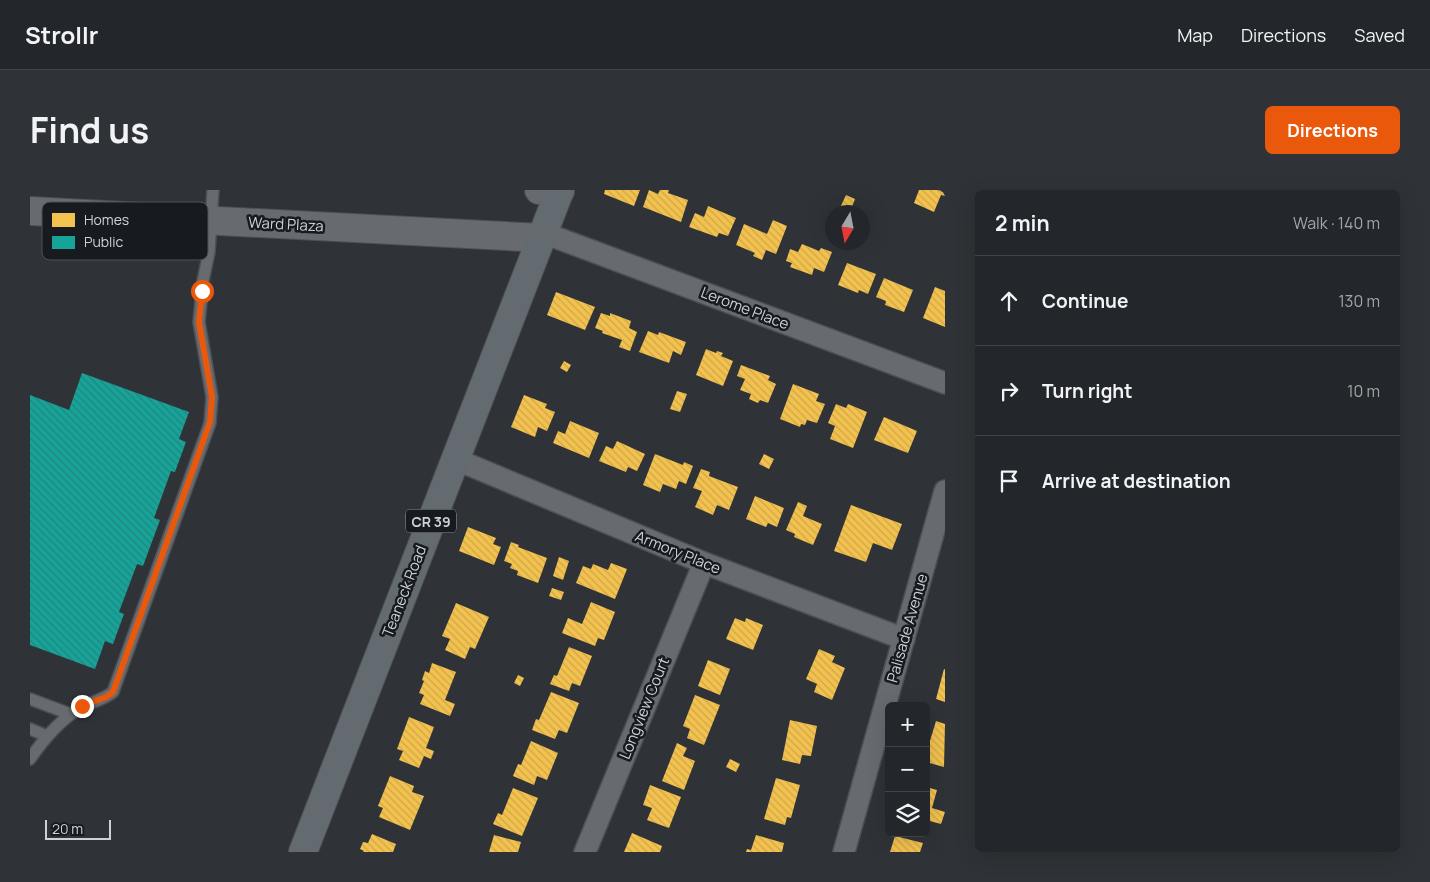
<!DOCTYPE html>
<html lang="en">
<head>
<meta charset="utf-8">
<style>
	body { margin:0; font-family:Manrope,sans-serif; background:#2f3236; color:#f1f3f6 }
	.controls { position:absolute; right:15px; bottom:15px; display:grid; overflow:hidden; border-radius:8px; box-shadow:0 5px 20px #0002 }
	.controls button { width:45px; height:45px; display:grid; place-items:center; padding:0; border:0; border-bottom:1px solid #404347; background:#23262a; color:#f1f3f6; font:25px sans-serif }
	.compass { position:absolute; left:795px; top:15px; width:45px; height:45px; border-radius:50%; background:#23262a; box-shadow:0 5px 20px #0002; rotate:190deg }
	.scale { position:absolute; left:15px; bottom:12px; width:66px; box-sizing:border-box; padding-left:5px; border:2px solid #ccd2d7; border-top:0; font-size:14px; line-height:18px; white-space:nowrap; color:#ccd2d7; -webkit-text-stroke:4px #171b1f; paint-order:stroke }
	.stop { position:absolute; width:15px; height:15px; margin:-11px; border:4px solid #ea580c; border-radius:50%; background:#fff }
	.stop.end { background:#ea580c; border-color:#fff; box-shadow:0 1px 5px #0008 }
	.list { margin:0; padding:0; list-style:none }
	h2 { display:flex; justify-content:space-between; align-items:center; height:65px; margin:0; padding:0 20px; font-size:21px }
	h2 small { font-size:16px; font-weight:400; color:#a3a5a8 }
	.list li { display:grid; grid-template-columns:32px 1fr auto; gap:15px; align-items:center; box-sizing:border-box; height:90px; padding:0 20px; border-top:1px solid #404347 }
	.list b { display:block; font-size:19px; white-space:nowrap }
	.list em { font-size:16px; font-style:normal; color:#a3a5a8 }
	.icon { flex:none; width:28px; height:28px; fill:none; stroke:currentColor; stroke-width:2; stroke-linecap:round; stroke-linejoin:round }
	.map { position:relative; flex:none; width:915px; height:662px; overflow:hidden; border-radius:8px }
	header { display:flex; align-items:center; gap:30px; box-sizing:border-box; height:70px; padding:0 25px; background:#23262a; border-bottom:1px solid #404347 }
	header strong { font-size:24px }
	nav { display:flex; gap:28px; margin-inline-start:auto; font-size:18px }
	.intro { display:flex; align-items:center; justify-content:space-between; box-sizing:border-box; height:120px; padding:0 30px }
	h1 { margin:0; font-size:35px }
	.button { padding:12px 22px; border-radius:8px; background:#ea580c; color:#fff; font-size:18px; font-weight:700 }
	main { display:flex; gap:30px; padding:0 30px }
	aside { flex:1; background:#23262a; border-radius:8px; box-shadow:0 5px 20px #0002 }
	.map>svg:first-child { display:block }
	.homes { fill:url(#homes-back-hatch) }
	.public { fill:url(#public-back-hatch) }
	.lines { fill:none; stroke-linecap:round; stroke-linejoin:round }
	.lane-casing { stroke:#4b4f54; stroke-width:14 }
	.street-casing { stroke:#4b4f54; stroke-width:24 }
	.secondary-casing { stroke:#4b4f54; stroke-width:30 }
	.primary-casing { stroke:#4b4f54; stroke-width:30 }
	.lane { stroke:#676b6f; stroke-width:11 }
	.street { stroke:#676b6f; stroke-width:21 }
	.secondary { stroke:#676b6f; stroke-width:28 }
	.primary { stroke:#636a70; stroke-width:28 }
	.route { stroke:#ea580c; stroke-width:6 }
	.labels { text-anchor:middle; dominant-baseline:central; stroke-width:5; stroke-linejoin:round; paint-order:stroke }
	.shield { fill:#171b1f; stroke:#969ba0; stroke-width:1 }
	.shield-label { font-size:14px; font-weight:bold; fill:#ccd2d7 }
	.street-label { font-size:15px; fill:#ccd2d7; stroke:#171b1f }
	.key { fill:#171b1f; stroke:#4d5256; stroke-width:1 }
	.key-label { font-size:14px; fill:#ccd2d7 }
</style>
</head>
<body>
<header>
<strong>Strollr</strong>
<nav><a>Map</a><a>Directions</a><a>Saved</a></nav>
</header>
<div class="intro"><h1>Find us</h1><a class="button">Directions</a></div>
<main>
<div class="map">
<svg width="915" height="662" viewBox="0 0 915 662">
	<defs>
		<pattern id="homes-back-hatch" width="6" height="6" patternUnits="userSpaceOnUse" patternTransform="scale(1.25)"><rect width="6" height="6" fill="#f2c14e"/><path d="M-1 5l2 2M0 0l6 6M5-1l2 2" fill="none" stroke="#cea74b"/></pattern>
		<pattern id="public-back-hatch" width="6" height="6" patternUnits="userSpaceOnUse" patternTransform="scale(1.25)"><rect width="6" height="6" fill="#17a398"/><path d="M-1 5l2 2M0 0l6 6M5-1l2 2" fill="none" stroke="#22857e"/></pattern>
	</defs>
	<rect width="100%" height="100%" fill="#2f3338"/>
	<g class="homes">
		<path d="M575 0H610L604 16 574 4Z"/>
		<path d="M619 0 628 4 630 0H639L638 3 658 10 651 32 613 17Z"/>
		<path d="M889 0H915V6L911 5 904 22 884 13Z"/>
		<path d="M816 5 825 9 820 22 810 18Z"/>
		<path d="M678 16 706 28 698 46 689 43 687 47 659 37 665 23 674 27Z"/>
		<path d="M743 30 757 36 746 64 736 60 732 70 723 66 725 63 706 55 714 34 737 44Z"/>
		<path d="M772 54 789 61 791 58 802 62 794 82 784 78 782 85 760 77 762 73 756 71 760 59 768 62Z"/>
		<path d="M817 73 846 84 838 104 829 100 828 103 808 95Z"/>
		<path d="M854 88 883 100 874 122 855 115 856 111 846 107Z"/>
		<path d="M905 97 915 101V137L893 128Z"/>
		<path d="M526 102 565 117 555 140 517 125Z"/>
		<path d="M571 123 580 126V123L601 131 599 138 607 142 600 161 589 157 592 150 572 143 573 141 565 138Z"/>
		<path d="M618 141 628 145 629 142 656 152 651 165 643 161 639 173 609 162Z"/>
		<path d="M676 159 686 163 687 161 693 163 691 166 703 171 693 196 666 185Z"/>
		<path d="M534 171 541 175 537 182 530 178Z"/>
		<path d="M711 175 740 186 738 190 746 194 738 213 730 210 728 213 719 209 721 204 710 200 715 189 707 186Z"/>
		<path d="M763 194 789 204 786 211 795 214 787 233 777 230 775 235 771 234 770 237 750 229Z"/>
		<path d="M647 201 657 204 650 222 640 219Z"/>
		<path d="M494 205 517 214 515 218 525 222 517 241 508 237 505 247 481 237Z"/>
		<path d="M806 214 816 218 818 214 837 222 823 258 800 249 805 236 798 233Z"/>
		<path d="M854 227 887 241 878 263 844 250Z"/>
		<path d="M540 231 569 243 559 268 523 253 528 241 535 244Z"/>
		<path d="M587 251 615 264 607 281 598 277 596 282 569 271 576 256 583 259Z"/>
		<path d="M625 264 653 275 654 272 663 276 656 294 649 291 646 299 633 294 630 302 613 295Z"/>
		<path d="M734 264 744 269 739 279 729 274Z"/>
		<path d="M671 279 680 282 679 286 708 297 699 320 687 315 683 325 665 317 672 301 663 298Z"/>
		<path d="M725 306 754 318 747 337 738 333 736 337 716 329Z"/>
		<path d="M768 312 777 316 773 326 792 334 783 355 764 347 765 344 756 340Z"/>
		<path d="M821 315 872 334 862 360 843 353 836 372 804 361Z"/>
		<path d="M438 337 466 348 463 354 471 357 464 375 429 361Z"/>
		<path d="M481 352 489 355 488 357 517 368 508 393 487 385 488 381 480 378 482 374 474 371Z"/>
		<path d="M529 367 539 371 533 390 523 386Z"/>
		<path d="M581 373 597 379 585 409 546 393 553 376 561 379 563 374 578 380Z"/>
		<path d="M522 398 534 402 531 410 519 406Z"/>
		<path d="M561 412 585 422 574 450 568 448 565 456 532 443 538 428 552 434Z"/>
		<path d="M426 413 459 427 445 459 440 457 435 469 415 460 420 449 412 446Z"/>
		<path d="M705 428 715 432 716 428 733 435 723 460 696 449Z"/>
		<path d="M539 457 562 466 550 496 542 493 539 501 520 494 524 485 527 486Z"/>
		<path d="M789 459 805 466 802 472 815 478 802 510 784 502 787 494 776 489Z"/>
		<path d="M678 470 700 479 690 505 668 496Z"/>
		<path d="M402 473 426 482 415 510 425 514 420 526 390 514 394 505 389 503 394 491 392 490 395 481 399 483Z"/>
		<path d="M914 479H915V512L906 509Z"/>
		<path d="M488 485 494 488 490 496 484 493Z"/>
		<path d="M521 502 549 513 537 543 529 540 525 549 502 540 506 529 509 530Z"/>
		<path d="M665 505 690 515 674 555 657 548 660 539 653 536Z"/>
		<path d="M379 527 404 537 396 558 404 561 401 569 394 566 389 578 369 570 373 561 367 559Z"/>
		<path d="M760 530 787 536 781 566 772 565 770 574 752 570Z"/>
		<path d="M906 531 915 534 914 577 896 572V564Z"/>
		<path d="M501 551 528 563 517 590 507 586 504 595 483 586 488 574 491 575Z"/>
		<path d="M647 553 657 558 653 566 665 571 654 600 632 591Z"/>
		<path d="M700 569 710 574 706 582 696 577Z"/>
		<path d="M360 586 384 596 382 602 394 606 380 640 349 627 353 618 348 616Z"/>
		<path d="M746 588 770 595 761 628 757 627 755 635 734 629Z"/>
		<path d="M620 595 651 607 639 638 617 630 622 618 613 615Z"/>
		<path d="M896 597 907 600 902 618 915 622 911 634 896 630Z"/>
		<path d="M483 598 508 608 492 646 463 634 468 623 472 625Z"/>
		<path d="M602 643 632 656 630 662H594Z"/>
		<path d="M342 644 366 654 363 662H333L334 661 330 659 333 652 338 653Z"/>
		<path d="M464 645 491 652 488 662H459Z"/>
		<path d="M726 645 754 653 752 662H716L717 659 721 660Z"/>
		<path d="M865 646 893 653 890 662H860Z"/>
	</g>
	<path class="public" d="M52 183 159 222 149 249 156 252 145 282 141 281 124 328 130 330 113 376 107 374 89 422 94 424 83 454 75 451 65 479 0 455V205L39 220Z"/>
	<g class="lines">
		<defs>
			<g id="lane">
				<path d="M0 509 40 524"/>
				<path d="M0 539 17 546"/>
				<path d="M0 569C13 550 30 530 50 518 61 512 73 510 83 502L180 233 182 207 169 132 173 91 179 62 183 0"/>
			</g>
			<g id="street">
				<path d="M514 43 915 193"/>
				<path d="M425 269 674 373 874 449"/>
				<path d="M555 662 674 373"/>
				<path d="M814 662 915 301"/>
			</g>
			<g id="secondary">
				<path d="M509 0 530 1"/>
				<path d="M0 21 512 48"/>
			</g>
			<path id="primary" d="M273 662 530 0"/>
		</defs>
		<use href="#lane" class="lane-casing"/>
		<use href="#street" class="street-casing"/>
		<use href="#secondary" class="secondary-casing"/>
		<use href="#primary" class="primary-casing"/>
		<use href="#lane" class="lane"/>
		<use href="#street" class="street"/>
		<use href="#secondary" class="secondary"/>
		<use href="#primary" class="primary"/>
	</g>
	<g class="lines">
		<path class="route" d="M52 516 76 507 83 502 180 232 182 207 169 132 172 101"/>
	</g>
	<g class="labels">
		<rect class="shield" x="376" y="319.5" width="50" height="23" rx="4"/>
		<g class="shield-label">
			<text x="401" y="331">CR 39</text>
		</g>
		<g class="street-label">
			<text transform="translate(256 34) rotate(3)">Ward Plaza</text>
			<text transform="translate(715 118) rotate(21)">Lerome Place</text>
			<text transform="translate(648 362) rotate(22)">Armory Place</text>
			<text transform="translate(374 401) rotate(-69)">Teaneck Road</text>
			<text transform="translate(877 438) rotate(-74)">Palisade Avenue</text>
			<text transform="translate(614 518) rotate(-68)">Longview Court</text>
		</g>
	</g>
	<rect x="12" y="12" width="166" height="58" rx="8" class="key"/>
	<rect x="22" y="23" width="23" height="14" fill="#f2c14e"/>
	<rect x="22" y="46" width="23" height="13" fill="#17a398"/>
	<g class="key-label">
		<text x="54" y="35">Homes</text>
		<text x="54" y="57">Public</text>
	</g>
</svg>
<div class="controls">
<button>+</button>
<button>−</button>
<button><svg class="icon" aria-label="layers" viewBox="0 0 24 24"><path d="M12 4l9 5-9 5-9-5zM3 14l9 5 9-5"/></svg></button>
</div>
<svg class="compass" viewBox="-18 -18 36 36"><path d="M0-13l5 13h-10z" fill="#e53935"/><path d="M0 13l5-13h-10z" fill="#a3a5a8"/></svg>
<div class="scale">20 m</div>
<div class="stop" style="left:172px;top:101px"></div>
<div class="stop end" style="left:52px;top:516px"></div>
</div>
<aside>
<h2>2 min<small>Walk · 140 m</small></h2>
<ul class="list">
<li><svg class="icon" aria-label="ahead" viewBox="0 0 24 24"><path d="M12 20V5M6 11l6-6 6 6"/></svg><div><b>Continue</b></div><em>130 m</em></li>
<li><svg class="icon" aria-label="right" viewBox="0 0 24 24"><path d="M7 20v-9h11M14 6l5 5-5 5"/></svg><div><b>Turn right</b></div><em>10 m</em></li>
<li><svg class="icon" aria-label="arrive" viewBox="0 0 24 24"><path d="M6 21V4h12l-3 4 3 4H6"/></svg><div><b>Arrive at destination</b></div></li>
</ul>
</aside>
</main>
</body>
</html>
